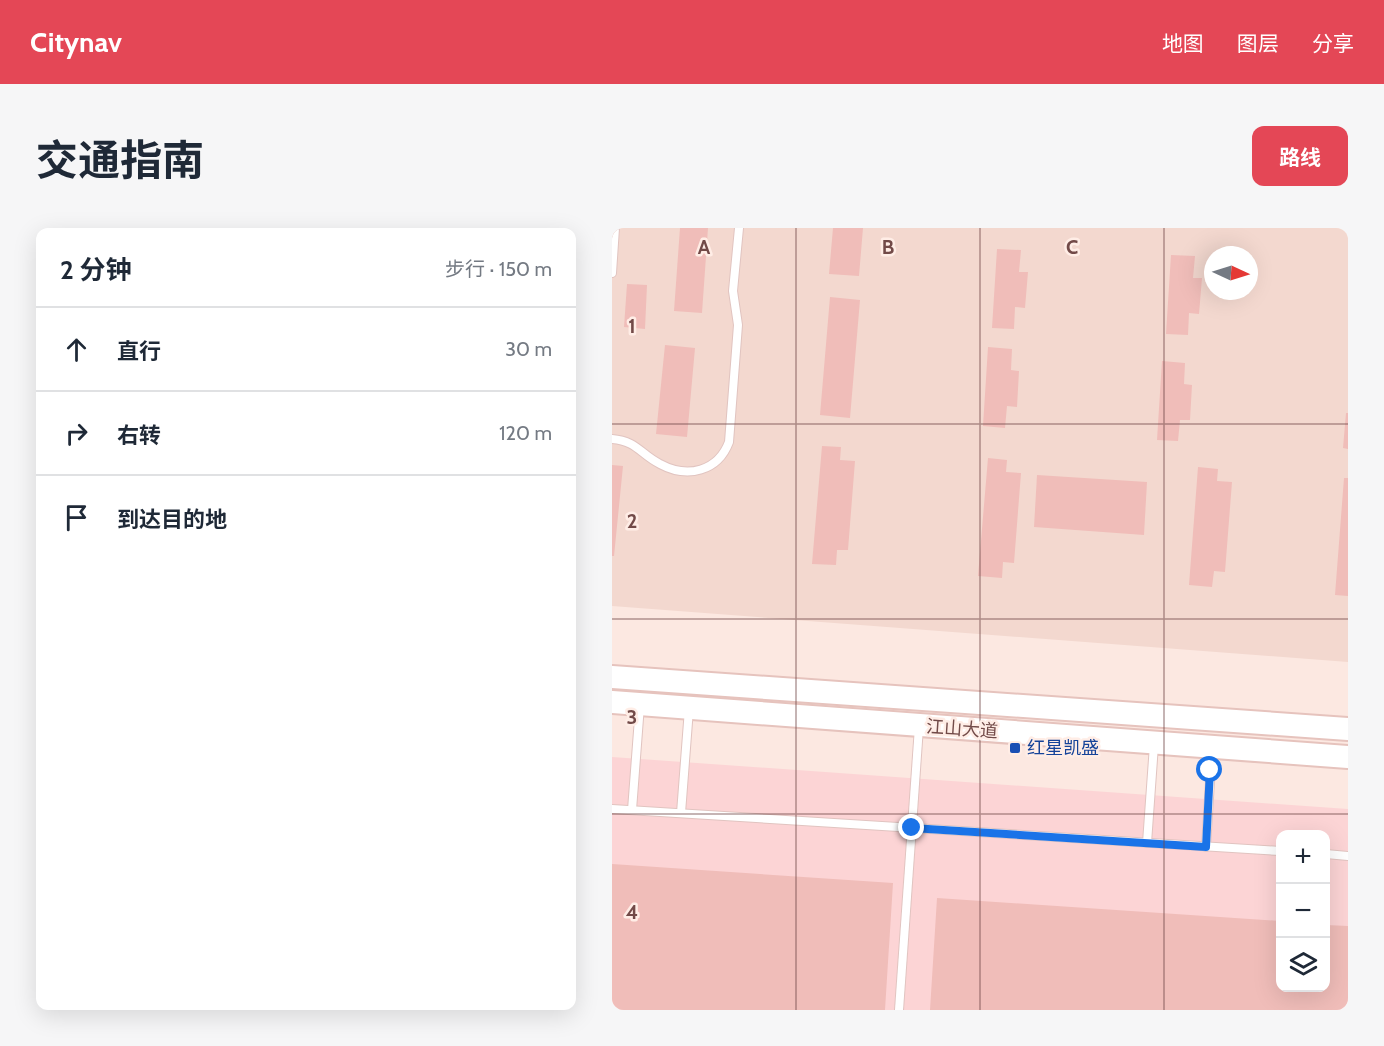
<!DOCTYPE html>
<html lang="zh">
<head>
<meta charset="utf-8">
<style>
	body { margin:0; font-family:Cabin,"Noto Sans SC",sans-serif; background:#f6f6f7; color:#1f2937 }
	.controls { position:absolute; right:18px; bottom:18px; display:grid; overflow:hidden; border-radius:12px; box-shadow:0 6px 24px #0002 }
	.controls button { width:54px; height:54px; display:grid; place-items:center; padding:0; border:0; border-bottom:2px solid #e0e1e3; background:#fff; color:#1f2937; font:30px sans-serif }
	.compass { position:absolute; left:592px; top:18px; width:54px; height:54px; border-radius:50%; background:#fff; box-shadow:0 6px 24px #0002; rotate:94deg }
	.stop { position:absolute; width:18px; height:18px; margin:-14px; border:4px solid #1a73e8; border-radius:50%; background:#fff }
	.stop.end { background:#1a73e8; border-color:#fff; box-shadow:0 2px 6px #0008 }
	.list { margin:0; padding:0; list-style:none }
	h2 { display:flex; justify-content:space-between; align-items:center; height:78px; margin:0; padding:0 24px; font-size:26px }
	h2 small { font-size:20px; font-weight:400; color:#747a83 }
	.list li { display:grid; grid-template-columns:39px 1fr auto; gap:18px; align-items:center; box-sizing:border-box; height:84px; padding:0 24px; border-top:2px solid #e0e1e3 }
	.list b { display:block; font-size:22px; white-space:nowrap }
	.list em { font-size:20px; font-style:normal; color:#747a83 }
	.icon { flex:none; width:33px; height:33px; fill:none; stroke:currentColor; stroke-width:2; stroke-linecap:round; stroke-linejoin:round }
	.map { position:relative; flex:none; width:736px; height:782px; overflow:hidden; border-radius:12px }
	header { display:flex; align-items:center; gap:36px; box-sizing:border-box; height:84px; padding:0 30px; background:#e44756; color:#fff }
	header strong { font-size:28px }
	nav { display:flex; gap:33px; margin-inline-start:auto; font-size:21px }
	.intro { display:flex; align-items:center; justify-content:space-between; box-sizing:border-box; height:144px; padding:0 36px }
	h1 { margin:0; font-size:42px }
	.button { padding:15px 27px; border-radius:12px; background:#e44756; color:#fff; font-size:21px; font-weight:700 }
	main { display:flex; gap:36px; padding:0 36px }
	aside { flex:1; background:#fff; border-radius:12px; box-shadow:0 6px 24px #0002 }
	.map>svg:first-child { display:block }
	.residential { fill:#f3d8cf; fill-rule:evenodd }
	.commercial { fill:#fcd4d5; fill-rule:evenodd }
	.building { fill:#f0bdb9 }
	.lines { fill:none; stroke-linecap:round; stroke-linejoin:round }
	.service-casing { stroke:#e1c4c0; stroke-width:10 }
	.secondary-casing { stroke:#e6c3bd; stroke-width:26 }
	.service { stroke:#fff; stroke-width:8 }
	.secondary { stroke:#fff; stroke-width:22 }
	.route { stroke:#1a73e8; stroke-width:8 }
	.grid { fill:none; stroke:#724a48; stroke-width:1.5; stroke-opacity:0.55 }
	.transit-dot { fill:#1a4fb4; stroke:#ffede6; stroke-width:2 }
	.labels { text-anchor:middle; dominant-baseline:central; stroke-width:5; stroke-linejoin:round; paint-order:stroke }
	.street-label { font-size:18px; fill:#724a48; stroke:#ffede6 }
	.transit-label { font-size:18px; fill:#164399; stroke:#ffede6; text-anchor:start }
	.grid-label { font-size:20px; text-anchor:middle; font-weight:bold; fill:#724a48; stroke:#ffede6; stroke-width:5; stroke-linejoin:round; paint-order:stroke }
</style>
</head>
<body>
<header>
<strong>Citynav</strong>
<nav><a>地图</a><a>图层</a><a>分享</a></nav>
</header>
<div class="intro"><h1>交通指南</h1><a class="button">路线</a></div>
<main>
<aside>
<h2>2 分钟<small>步行 · 150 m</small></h2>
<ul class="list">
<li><svg class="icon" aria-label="ahead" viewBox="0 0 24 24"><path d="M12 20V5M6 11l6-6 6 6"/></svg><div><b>直行</b></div><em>30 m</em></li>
<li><svg class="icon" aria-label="right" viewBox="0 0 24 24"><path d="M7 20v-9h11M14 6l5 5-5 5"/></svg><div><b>右转</b></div><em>120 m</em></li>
<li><svg class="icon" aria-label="arrive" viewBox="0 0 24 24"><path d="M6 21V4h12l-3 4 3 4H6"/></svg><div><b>到达目的地</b></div></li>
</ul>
</aside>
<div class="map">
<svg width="736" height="782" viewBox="0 0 736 782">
	<rect width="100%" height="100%" fill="#fce8e1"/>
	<path class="residential" d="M0 0H736V434L0 378ZM601 27H637V63H601Z"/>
	<path class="commercial" d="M0 529 736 581V782H0ZM668 606H714V760H668Z"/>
	<g class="building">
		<path d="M68 0H96L90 85 62 83Z"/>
		<path d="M221 0H251L247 48 217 46Z"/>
		<path d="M385 21 409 22 407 44H416L413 80 403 79 402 101 380 100Z"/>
		<path d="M559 27 583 28 581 50H590L587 86 577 85 576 107 554 106Z"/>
		<path d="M15 56 35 57 33 101 12 99Z"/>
		<path d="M218 69 248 72 238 190 208 187Z"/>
		<path d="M53 117 83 120 75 209 44 206Z"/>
		<path d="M376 119 400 121 399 142 407 143 405 179 395 178 393 200 371 198Z"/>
		<path d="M550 133 573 135 572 156 580 157 578 192H568L566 213 545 212Z"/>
		<path d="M734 185H736V221L731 220Z"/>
		<path d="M210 218 229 219 228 232 243 233 236 322H225L224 337 200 336Z"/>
		<path d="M376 230 395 232 394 244 409 245 402 335 391 334 390 350 366 348Z"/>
		<path d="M0 237 11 238 2 328H0Z"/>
		<path d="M586 239 606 241 605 253 620 254 613 344 602 343 600 359 577 357Z"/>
		<path d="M425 247 535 254 532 307 422 299Z"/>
		<path d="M732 250H736V368L723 367Z"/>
		<path d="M0 636 281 655 273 782H0Z"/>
		<path d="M325 670 668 693V760H714V697L736 698V782H318Z"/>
	</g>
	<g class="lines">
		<defs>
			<g id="service">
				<path d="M0 45 3 0"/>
				<path d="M0 211C25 213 28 226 48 236 76 251 106 243 117 214L126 97 121 63 127 0"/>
				<path d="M0 581 668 623"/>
				<path d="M20 582 28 477"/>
				<path d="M69 585 77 481"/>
				<path d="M535 615 542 517"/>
				<path d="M594 619 600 521"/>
				<path d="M714 626 736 628"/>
				<path d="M287 782 307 499"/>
			</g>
			<g id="secondary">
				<path d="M0 449 736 501"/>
				<path d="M0 474 736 529"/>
			</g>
		</defs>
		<use href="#service" class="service-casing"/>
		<use href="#secondary" class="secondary-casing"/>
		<use href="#service" class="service"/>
		<use href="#secondary" class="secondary"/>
	</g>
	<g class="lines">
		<path class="route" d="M300 600 594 619 598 542"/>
	</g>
	<path class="grid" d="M184 0V782M368 0V782M552 0V782M0 196H736M0 391H736M0 586H736"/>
	<rect class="transit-dot" x="397" y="514" width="12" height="12" rx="3"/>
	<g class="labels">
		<g class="street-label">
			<text transform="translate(350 501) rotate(4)">江山大道</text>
		</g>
		<g class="transit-label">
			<text x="415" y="520">红星凯盛</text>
		</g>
	</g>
	<g class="grid-label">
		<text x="92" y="26">A</text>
		<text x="276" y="26">B</text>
		<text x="460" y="26">C</text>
		<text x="20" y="105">1</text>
		<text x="20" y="300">2</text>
		<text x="20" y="496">3</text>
		<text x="20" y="691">4</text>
	</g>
</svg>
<div class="controls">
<button>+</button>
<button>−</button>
<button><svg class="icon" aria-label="layers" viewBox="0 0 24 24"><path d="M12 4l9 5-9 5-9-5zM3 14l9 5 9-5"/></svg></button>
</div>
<svg class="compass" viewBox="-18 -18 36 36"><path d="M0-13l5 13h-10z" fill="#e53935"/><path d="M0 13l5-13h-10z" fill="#747a83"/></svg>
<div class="stop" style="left:598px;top:542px"></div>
<div class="stop end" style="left:300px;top:600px"></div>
</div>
</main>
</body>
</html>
